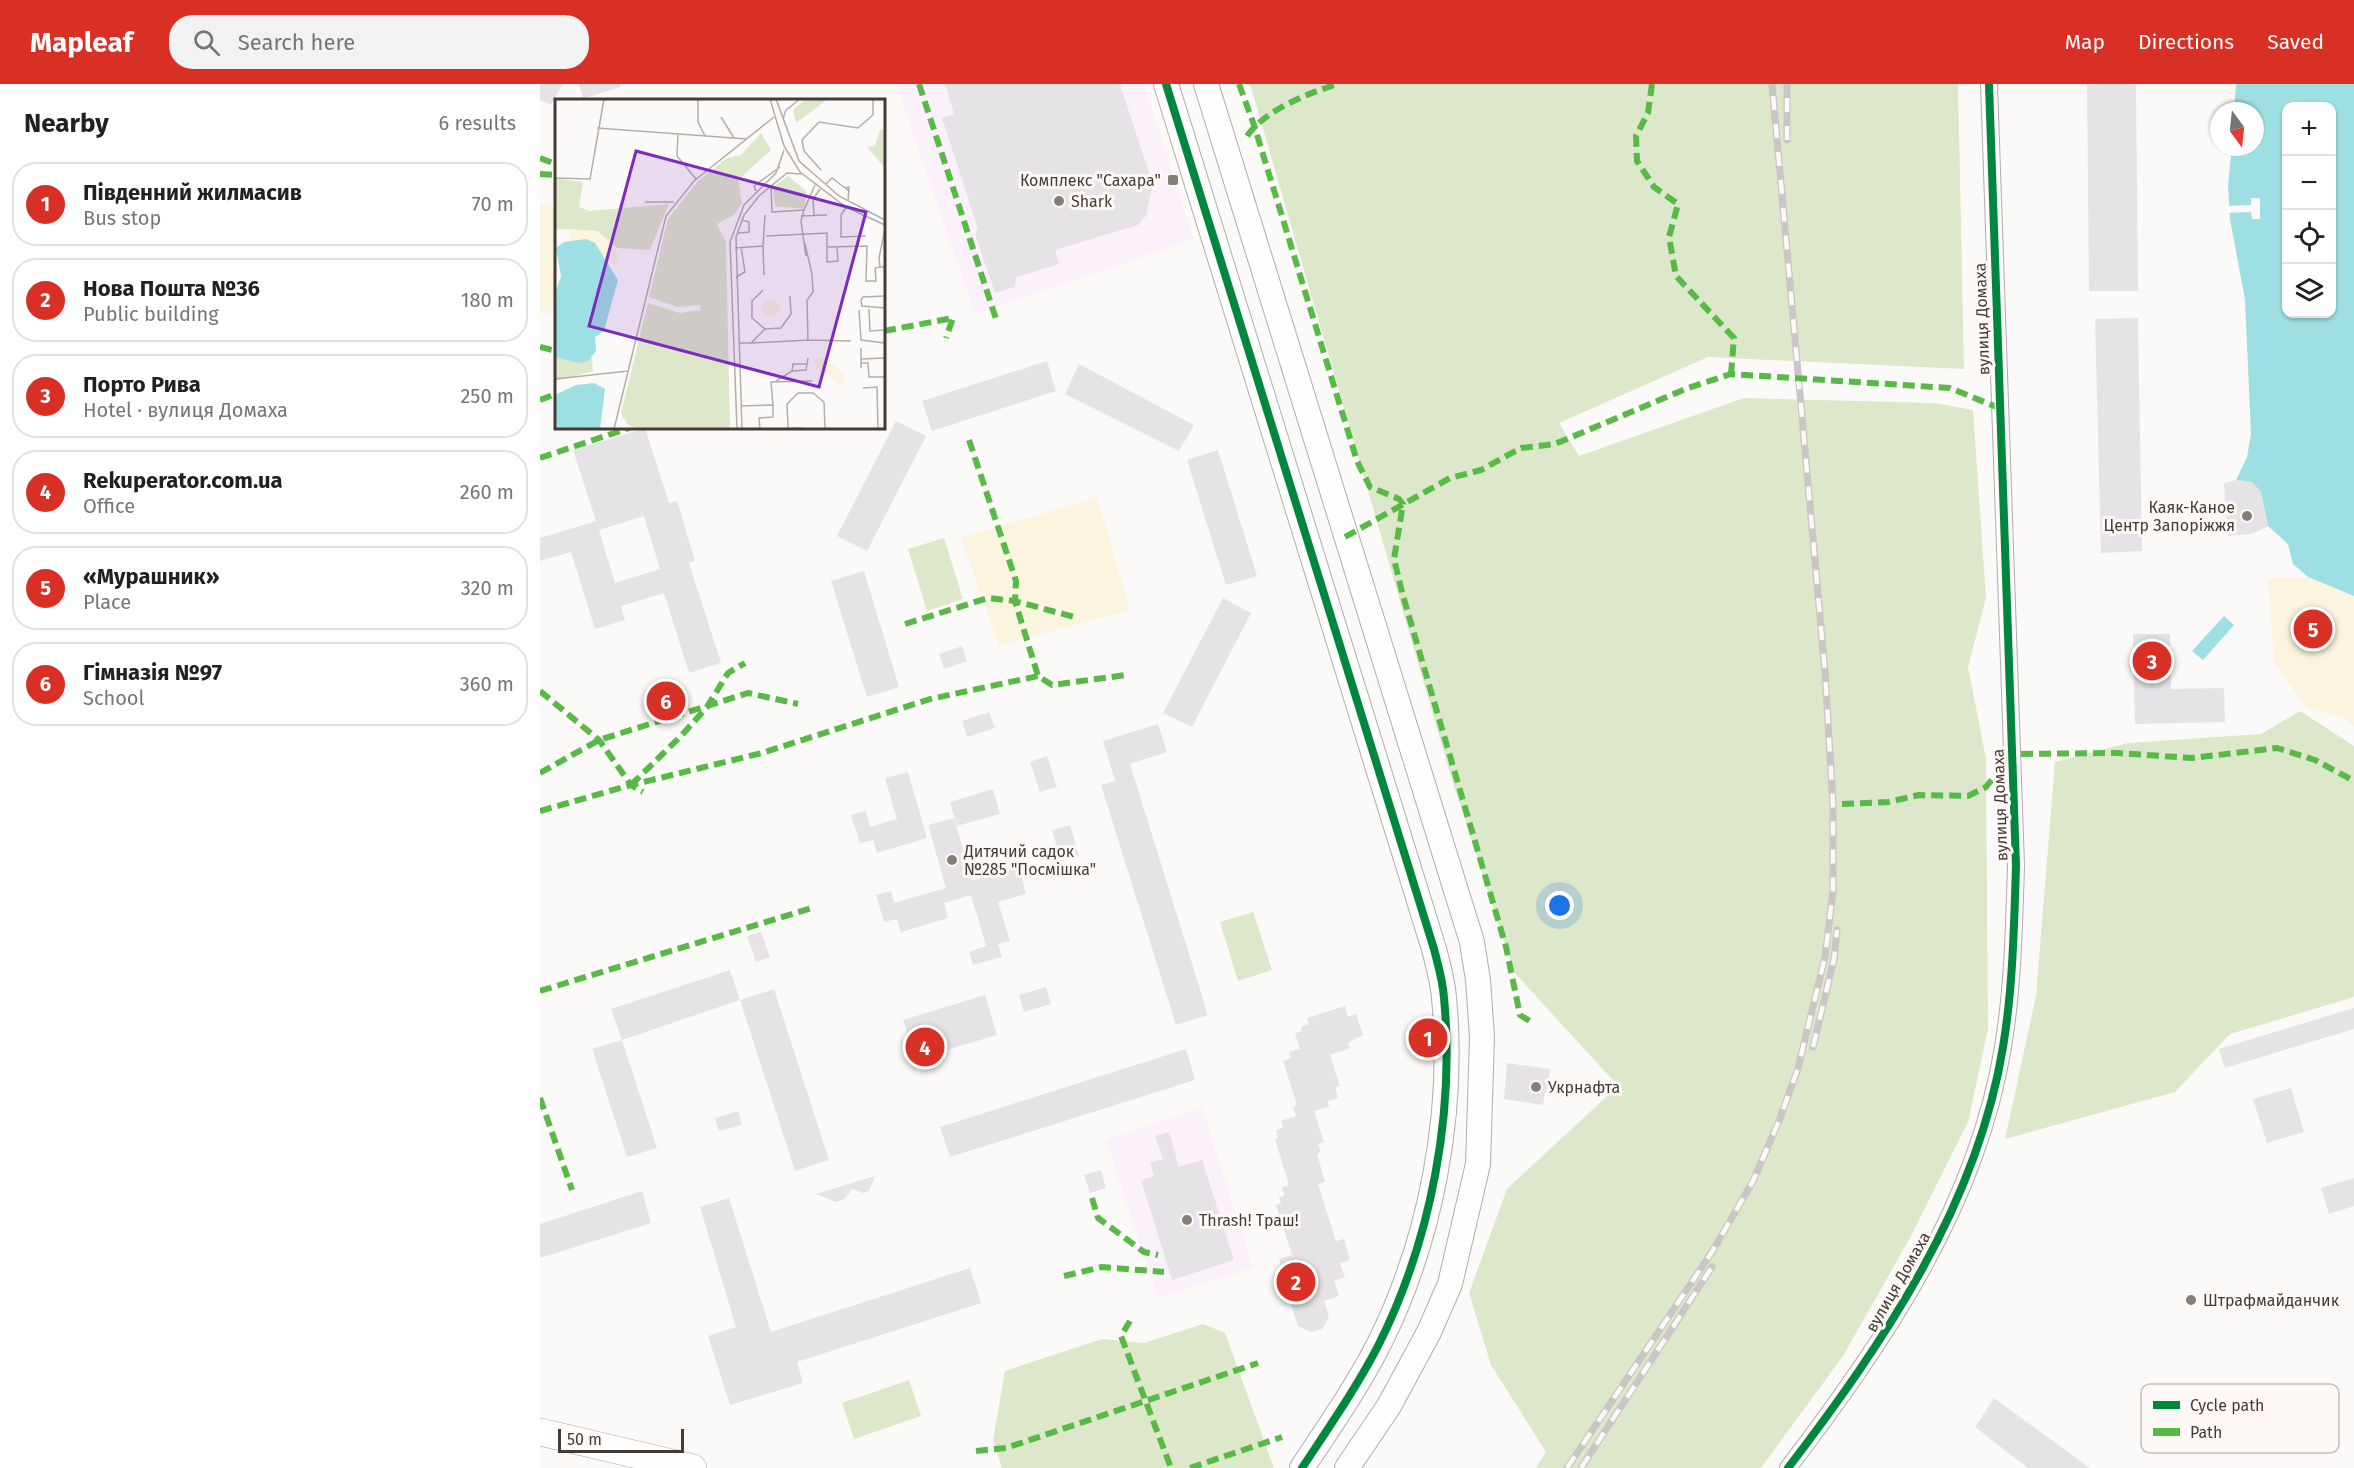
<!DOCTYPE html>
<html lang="en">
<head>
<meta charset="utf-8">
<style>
	body { margin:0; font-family:"Fira Sans",sans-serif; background:#f2f2f2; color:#202124 }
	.controls { position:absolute; right:18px; top:18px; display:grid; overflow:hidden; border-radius:12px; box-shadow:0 2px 4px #0004 }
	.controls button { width:54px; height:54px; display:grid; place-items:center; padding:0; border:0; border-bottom:2px solid #e0e0e0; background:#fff; color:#202124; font:30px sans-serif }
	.compass { position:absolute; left:1670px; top:18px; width:54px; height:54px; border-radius:50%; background:#fff; box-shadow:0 2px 4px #0004; rotate:165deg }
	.scale { position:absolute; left:18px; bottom:15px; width:126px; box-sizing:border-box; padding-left:6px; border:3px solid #453b35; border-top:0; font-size:16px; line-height:21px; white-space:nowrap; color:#453b35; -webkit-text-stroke:4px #fef9f6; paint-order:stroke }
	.you { position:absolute; left:1020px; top:822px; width:21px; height:21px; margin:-15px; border:4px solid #fff; border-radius:50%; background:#1a73e8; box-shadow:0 0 0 9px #1a73e833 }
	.badge { display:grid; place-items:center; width:39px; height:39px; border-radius:50%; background:#d93025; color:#fff; font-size:20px; font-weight:700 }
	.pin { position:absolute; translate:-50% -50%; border:3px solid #fff; box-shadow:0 2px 6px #0006 }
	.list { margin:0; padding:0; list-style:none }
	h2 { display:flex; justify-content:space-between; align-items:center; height:78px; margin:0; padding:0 24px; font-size:26px }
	h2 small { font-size:20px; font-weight:400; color:#757577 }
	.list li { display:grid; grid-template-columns:39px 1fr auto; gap:18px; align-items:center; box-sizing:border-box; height:84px; margin:0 12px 12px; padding:0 12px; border:2px solid #e0e0e0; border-radius:24px }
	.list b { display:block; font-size:22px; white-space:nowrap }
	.list p { margin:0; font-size:20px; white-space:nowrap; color:#757577 }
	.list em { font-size:20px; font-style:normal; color:#757577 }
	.icon { flex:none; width:33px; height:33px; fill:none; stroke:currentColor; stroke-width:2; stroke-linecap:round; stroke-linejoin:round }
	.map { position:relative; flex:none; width:1814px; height:1384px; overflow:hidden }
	header { display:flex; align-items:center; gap:36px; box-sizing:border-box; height:84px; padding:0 30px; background:#d93025; color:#fff }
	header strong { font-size:28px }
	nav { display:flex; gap:33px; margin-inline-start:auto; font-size:21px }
	.search { width:420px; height:54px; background:#f2f2f2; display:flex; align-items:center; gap:15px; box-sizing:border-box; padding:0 21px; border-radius:24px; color:#757577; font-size:22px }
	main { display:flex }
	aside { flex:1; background:#fff }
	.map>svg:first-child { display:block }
	.commercial { fill:#faf1fb }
	.green { fill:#dde7c9 }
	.sand { fill:#fbf4df }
	.water { fill:#9ddfe2; fill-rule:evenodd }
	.pier { fill:#fcfaf8 }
	.building { fill:#e6e3e6; fill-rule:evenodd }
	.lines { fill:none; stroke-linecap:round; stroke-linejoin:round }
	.street-casing { stroke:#b1aba8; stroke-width:18 }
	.secondary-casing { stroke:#b1aba8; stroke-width:26 }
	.primary-casing { stroke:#b1aba8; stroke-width:28 }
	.street { stroke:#fffefe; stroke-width:16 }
	.secondary { stroke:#fffefe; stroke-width:24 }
	.primary { stroke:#fffefe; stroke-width:27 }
	.rail-casing { stroke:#c8c7c6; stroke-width:7 }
	.rail { stroke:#fef9f6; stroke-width:4.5; stroke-dasharray:14; stroke-linecap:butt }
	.quiet { stroke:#58b947; stroke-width:6; stroke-dasharray:12 6; stroke-linecap:butt }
	.cycleway-casing { stroke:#fef9f6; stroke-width:11 }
	.cycleway { stroke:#00873e; stroke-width:8 }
	.poi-dot { fill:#857e79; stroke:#fef9f6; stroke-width:2 }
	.labels { text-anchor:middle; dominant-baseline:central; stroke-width:6; stroke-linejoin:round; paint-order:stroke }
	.poi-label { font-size:16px; fill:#453b35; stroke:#fef9f6; text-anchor:start }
	.street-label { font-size:16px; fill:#453b35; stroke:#fef9f6 }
	.inset-road { fill:none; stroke:#b3aeaa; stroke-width:1.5 }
	.view { fill:#7b2cbf; fill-opacity:0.15; stroke:#7b2cbf; stroke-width:3 }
	.inset-edge { fill:none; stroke:#453b35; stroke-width:3 }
	.key { fill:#fef9f6; stroke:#c6c0bc; stroke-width:1.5 }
	.key-label { font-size:16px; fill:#453b35 }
</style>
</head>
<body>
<header>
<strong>Mapleaf</strong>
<div class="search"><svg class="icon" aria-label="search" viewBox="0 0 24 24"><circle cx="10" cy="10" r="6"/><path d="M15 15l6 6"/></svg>Search here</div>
<nav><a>Map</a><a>Directions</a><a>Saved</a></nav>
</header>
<main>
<aside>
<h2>Nearby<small>6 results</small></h2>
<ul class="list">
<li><span class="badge">1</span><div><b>Південний жилмасив</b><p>Bus stop</p></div><em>70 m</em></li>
<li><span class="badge">2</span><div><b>Нова Пошта №36</b><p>Public building</p></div><em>180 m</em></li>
<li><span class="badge">3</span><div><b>Порто Рива</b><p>Hotel · вулиця Домаха</p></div><em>250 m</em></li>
<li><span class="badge">4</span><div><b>Rekuperator.com.ua</b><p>Office</p></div><em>260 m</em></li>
<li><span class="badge">5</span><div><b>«Мурашник»</b><p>Place</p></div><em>320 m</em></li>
<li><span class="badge">6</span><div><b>Гімназія №97</b><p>School</p></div><em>360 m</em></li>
</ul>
</aside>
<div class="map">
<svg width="1814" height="1384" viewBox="0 0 1814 1384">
	<rect width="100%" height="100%" fill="#fcfaf8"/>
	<g class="commercial">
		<path d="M356 0H604L654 155 435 230Z"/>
		<path d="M662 1024 713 1184 618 1214 566 1056Z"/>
	</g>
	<g class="green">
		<path d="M710 0H1418L1424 285 1168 273 1019 339 1039 372 1204 314 1395 319 1433 326 1446 514 1428 583 1446 675 1448 945 1428 1038 1370 1154 1303 1272 1221 1384H996L1006 1368 951 1281 929 1209 967 1105 1078 1002 974 888 911 693Z"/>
		<path d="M404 454 423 515 387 527 368 465Z"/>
		<path d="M1760 627 1814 662V913L1690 950 1635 1008 1465 1055 1496 912 1515 678 1588 659 1721 650Z"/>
		<path d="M713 828 732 886 698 897 680 838Z"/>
		<path d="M663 1240 685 1249 734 1384H462L453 1356 465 1287 562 1255 604 1259Z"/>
		<path d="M369 1296 381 1332 314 1355 302 1319Z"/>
	</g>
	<g class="sand">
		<path d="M0 119 16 121V220L7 231 0 228Z"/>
		<path d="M557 413 590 526 459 562 421 454Z"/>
		<path d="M1768 493 1814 512V643L1807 635 1766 624 1734 577 1728 495Z"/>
	</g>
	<g class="water">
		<path d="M1696 0H1814V512L1768 493 1753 480 1748 460 1728 442 1721 408 1712 398 1696 396 1707 373 1711 350 1705 216 1690 135 1688 101 1692 63H1715V27H1694ZM1746 22H1792V230H1746Z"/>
		<path d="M1684 532 1694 541 1663 576 1652 567Z"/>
	</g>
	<path class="pier" d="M1711 114H1720V135H1712L1711 128 1686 129V122L1711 121Z"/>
	<g class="building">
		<path d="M0 0H23L11 21 0 16Z"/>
		<path d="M39 0H80V3L43 15Z"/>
		<path d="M405 0H580L613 101 606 132 598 141 515 166 519 180 477 193 474 203 455 209 435 150 438 145 402 34 414 30Z"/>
		<path d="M1547 0H1596L1598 207H1549Z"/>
		<path d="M1598 234 1602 467 1561 469 1555 235Z"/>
		<path d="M507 277 516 307 392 347 382 317Z"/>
		<path d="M539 280 654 341 639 367 525 310Z"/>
		<path d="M356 337 386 352 327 467 297 452Z"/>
		<path d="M105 344 129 419 137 417 155 477 149 479 181 579 149 589 124 509 81 522 85 536 55 545 31 468 0 477V454L56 437 33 366ZM104 432 120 485 75 499 59 446Z"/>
		<path d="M678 366 717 492 686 501 647 376Z"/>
		<path d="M1696 396 1712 398 1721 408 1728 442 1712 450 1688 452 1684 399Z"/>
		<path d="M324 487 359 603 327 613 291 497Z"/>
		<path d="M683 514 711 529 652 643 623 629Z"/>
		<path d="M1593 550H1630L1631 605 1684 604 1685 638 1595 640Z"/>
		<path d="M422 562 427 577 404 585 399 570Z"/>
		<path d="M449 628 455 644 427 653 422 637Z"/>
		<path d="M618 640 627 668 590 680 668 931 636 941 561 701 575 697 563 657Z"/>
		<path d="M507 672 517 703 500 708 490 678Z"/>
		<path d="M368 688 387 754 337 769 333 756 320 759 311 731 326 727 330 743 357 735 345 694Z"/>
		<path d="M453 705 460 730 417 742 410 718Z"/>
		<path d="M414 734 432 797 479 783 486 810 458 818 470 857 458 860 462 873 433 881 429 868 446 862 431 811 404 819 408 834 361 848 357 835 344 838 336 811 351 807 354 819 406 804 388 741Z"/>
		<path d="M530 741 539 772 521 777 512 746Z"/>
		<path d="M221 848 230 873 216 878 207 852Z"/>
		<path d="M190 886 200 916 82 956 71 925Z"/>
		<path d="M506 903 511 920 484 928 479 911Z"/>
		<path d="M234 905 289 1076 255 1087 200 916Z"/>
		<path d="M445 911 457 951 376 975 363 936Z"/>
		<path d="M805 922 808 933 816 930 823 951 808 959 810 964 790 971 800 1002 795 1003 798 1014 788 1017 789 1023 774 1027 784 1058 778 1060 781 1068 777 1070 785 1098 778 1100 796 1157 804 1155 810 1176 800 1179 805 1193 794 1197 799 1212 784 1217 789 1231 786 1239 782 1245 771 1248 758 1242 742 1191 744 1190 739 1175 752 1171 736 1121 741 1120 739 1113 744 1112 742 1103 749 1101 735 1055 738 1054 736 1046 743 1044 741 1037 756 1032 753 1023 757 1021 743 977 751 974 749 968 760 965 755 949 762 947 761 943 769 940 767 934Z"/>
		<path d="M1814 924V945L1685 984 1679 965Z"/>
		<path d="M82 956 117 1064 87 1073 52 965Z"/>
		<path d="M646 965 655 996 410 1073 400 1043Z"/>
		<path d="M967 979 1010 985 1009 994 1028 998 1024 1012 1005 1008 1003 1021 964 1015Z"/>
		<path d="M1751 1004 1764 1048 1727 1059 1713 1015Z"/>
		<path d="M198 1027 202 1041 179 1047 175 1034Z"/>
		<path d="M629 1048 639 1083 662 1076 694 1176 632 1196 601 1096 614 1092 610 1079 623 1075 615 1052Z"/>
		<path d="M561 1086 566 1104 550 1109 544 1091Z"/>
		<path d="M335 1092 329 1107 323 1109 312 1105 305 1115 296 1118 276 1110Z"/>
		<path d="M1814 1094V1122L1789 1130 1781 1104Z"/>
		<path d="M102 1107 111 1139 0 1174V1140Z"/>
		<path d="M189 1114 231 1248 430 1184 441 1219 257 1278 263 1299 190 1321 168 1252 196 1243 160 1123Z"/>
		<path d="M1454 1314 1550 1384H1488L1435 1343Z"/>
	</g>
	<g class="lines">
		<defs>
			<path id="street" d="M1248 1384C1344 1258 1437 1122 1463 963 1473 903 1474 842 1476 782L1449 0"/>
			<g id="secondary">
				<path d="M626 0 894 865C898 881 903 897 904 914 915 1029 891 1156 839 1260 817 1303 789 1343 762 1384"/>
				<path d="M666 0 932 858 938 896 942 953 938 1080 910 1200 889 1248 849 1322 807 1384"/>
			</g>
			<path id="primary" d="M0 1348 153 1384"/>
		</defs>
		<use href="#street" class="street-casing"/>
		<use href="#secondary" class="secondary-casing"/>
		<use href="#primary" class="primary-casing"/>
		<use href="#street" class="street"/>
		<use href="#secondary" class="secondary"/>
		<use href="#primary" class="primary"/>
		<defs>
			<g id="rail">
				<path d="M1247 56V0"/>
				<path d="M1273 963 1294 875 1297 846"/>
				<path d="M1027 1384 1172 1168 1213 1097 1239 1037 1258 984 1285 873 1293 807V720L1285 588 1232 0"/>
				<path d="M1041 1384 1172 1183"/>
			</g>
		</defs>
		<use href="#rail" class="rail-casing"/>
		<use href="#rail" class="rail"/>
		<g class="quiet">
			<path d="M379 0 457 238"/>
			<path d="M699 0 714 41 817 377 830 403 859 415 863 420 854 475 863 512 966 863 980 931 993 939"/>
			<path d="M1112 0 1108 29 1096 52 1097 77 1114 103 1138 120 1129 153 1136 192 1194 254 1191 290"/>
			<path d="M707 52C725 26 767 10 797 0"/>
			<path d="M0 74 16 80"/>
			<path d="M0 90 16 91"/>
			<path d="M344 247 413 234 406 254"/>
			<path d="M0 263 16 267"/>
			<path d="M0 316 16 310"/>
			<path d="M429 356 476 497 475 517 498 592 512 601 586 591"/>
			<path d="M0 374 89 344"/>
			<path d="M805 453 910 394 941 386 981 364 1015 360 1148 304 1191 290 1410 304 1459 324"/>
			<path d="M365 540 448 514 475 517 538 534"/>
			<path d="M0 607 59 656 91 701 103 708"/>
			<path d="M0 689 59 656 208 609 258 620"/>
			<path d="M91 701 142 651 167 623 188 589 205 579"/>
			<path d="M1302 720 1348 718 1379 711 1428 712 1446 703 1472 670 1577 669 1652 674 1737 664 1775 676 1814 697"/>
			<path d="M0 727 91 701 222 669 390 615 498 592"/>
			<path d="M0 907 272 824"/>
			<path d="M0 1014 32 1106"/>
			<path d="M552 1114 558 1134 604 1168 618 1171"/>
			<path d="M524 1192 562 1183 624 1188"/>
			<path d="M590 1237 581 1252 631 1384"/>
			<path d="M436 1367 466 1364 718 1279"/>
			<path d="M650 1384 742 1353"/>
		</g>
		<defs>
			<g id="cycleway">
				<path d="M626 0 894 865C898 881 903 897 904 914 915 1029 891 1156 839 1260 817 1303 789 1343 762 1384"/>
				<path d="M1248 1384C1344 1258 1437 1122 1463 963 1473 903 1474 842 1476 782L1449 0"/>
			</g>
		</defs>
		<use href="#cycleway" class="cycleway-casing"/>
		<use href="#cycleway" class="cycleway"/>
	</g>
	<g class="poi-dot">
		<rect x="627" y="90" width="12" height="12" rx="3"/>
		<circle cx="519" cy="117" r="6"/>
		<circle cx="1707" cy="432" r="6"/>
		<circle cx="412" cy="776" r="6"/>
		<circle cx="996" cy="1003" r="6"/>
		<circle cx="647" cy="1136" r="6"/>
		<circle cx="1651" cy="1216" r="6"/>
	</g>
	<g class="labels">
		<g class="poi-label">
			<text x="621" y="96" text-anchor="end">Комплекс "Сахара"</text>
			<text x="531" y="117">Shark</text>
			<text x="1695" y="423" text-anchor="end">Каяк-Каное<tspan x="1695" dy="18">Центр Запоріжжя</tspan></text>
			<text x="424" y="767">Дитячий садок<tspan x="424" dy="18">№285 "Посмішка"</tspan></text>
			<text x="1008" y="1003">Укрнафта</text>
			<text x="659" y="1136">Thrash! Траш!</text>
			<text x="1663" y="1216">Штрафмайданчик</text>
		</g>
		<g class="street-label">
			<text transform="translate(1442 235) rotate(-92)">вулиця Домаха</text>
			<text transform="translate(1460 721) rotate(-92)">вулиця Домаха</text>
			<text transform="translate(1358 1198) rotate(-60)">вулиця Домаха</text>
		</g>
	</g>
	<g transform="translate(15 15)">
		<rect width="330" height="330" fill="#fcfaf8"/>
		<path d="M252 0H273L241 24 238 10ZM325 31H330V69L312 48 320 47ZM206 34 216 51 183 81 187 104 179 116 162 125 171 143 175 330H85L73 326 66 314 93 204 125 214 146 211 145 206 122 208 94 198 113 120 142 83 172 59 186 56ZM233 77 252 93 249 110 220 107 218 88ZM0 79 28 83 24 108 34 112 114 105 95 151 62 149 42 132 0 130ZM0 258 23 264 37 259 38 272 0 282Z" fill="#dde7c9"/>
		<path d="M13 130 40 133 54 141 64 156 62 167 47 158 40 144 16 142ZM207 209a9 9 0 1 1 18 0a9 9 0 1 1-18 0ZM271 259 291 278 287 288 261 268 259 260Z" fill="#fbf4df"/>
		<path d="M31 140 40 144 63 181 49 232 40 238 41 252 33 262 23 264 0 258V195L6 177 1 149 9 143ZM39 284 50 290 45 330H0V296L21 286Z" fill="#9ddfe2"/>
		<path class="inset-road" d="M143 0V23L150 37M215 0 229 47 245 73 291 108 330 126M221 0 244 62 284 97 330 121M166 18 179 39M228 20 231 11 245 0M42 29 192 40M123 35 122 57 141 80M266 71 249 52 247 41 264 23 303 29 318 16V0M0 79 35 80 49 0M271 85 277 79 294 92M216 87 217 113 249 111 260 86M290 89 294 88 293 103M201 92 199 87 225 68M90 103H119M291 108 286 116V138L311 137M249 111 246 122 251 157M259 116 258 100 265 90M246 117 272 116M330 130 324 159 325 168H330M183 134 194 133V123L187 121M211 137 272 134V163L283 162 282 148M208 147 209 176M273 148 312 147 311 182H321L320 169 325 168M180 149 208 147 210 116M181 178 190 173 186 148M208 191 197 202V219L210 230 226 229 236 215 235 197M330 197 308 198 306 201 307 207 330 209M314 210 315 232 330 231M304 211 306 241 330 244M253 241 296 242M184 244H196L210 230M196 244 253 241 252 201 258 193 257 175 250 145M306 249V269M306 260 330 259M306 264H313L314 278H330M237 272 238 265H251M0 280 73 272M221 282 237 272 251 271 253 259M308 289 322 288 323 330M218 306 216 283 257 282M186 307 218 306V318L204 319 205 330M233 329 232 305 243 294H258L269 303 270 330M59 330 111 117 139 82 219 18M182 330 175 143 189 106 221 74 229 51M187 330 181 138 189 116 204 97 232 74 246 75M228 330 248 329"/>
		<path class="view" d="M81 52 311 113 264 288 34 227Z"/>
		<rect width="330" height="330" class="inset-edge"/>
	</g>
	<rect x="1601" y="1300" width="198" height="69" rx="9" class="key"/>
	<rect x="1613" y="1317" width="27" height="8" fill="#00873e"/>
	<rect x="1613" y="1344" width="27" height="8" fill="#58b947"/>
	<g class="key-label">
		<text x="1650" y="1327">Cycle path</text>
		<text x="1650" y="1354">Path</text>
	</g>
</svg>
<div class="controls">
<button>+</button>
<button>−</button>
<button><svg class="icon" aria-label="locate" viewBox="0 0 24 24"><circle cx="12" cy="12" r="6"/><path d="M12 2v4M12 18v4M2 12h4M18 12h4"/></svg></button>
<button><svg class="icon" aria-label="layers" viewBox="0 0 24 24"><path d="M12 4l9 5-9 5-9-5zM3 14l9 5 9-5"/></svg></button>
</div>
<svg class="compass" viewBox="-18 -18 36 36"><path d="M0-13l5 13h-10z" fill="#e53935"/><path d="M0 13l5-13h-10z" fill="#757577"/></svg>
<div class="scale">50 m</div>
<div class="you"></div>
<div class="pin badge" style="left:888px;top:954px">1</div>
<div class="pin badge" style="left:756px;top:1198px">2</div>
<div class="pin badge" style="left:1612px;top:577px">3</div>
<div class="pin badge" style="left:385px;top:963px">4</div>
<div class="pin badge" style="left:1773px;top:545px">5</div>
<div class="pin badge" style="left:126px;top:617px">6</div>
</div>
</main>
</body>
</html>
